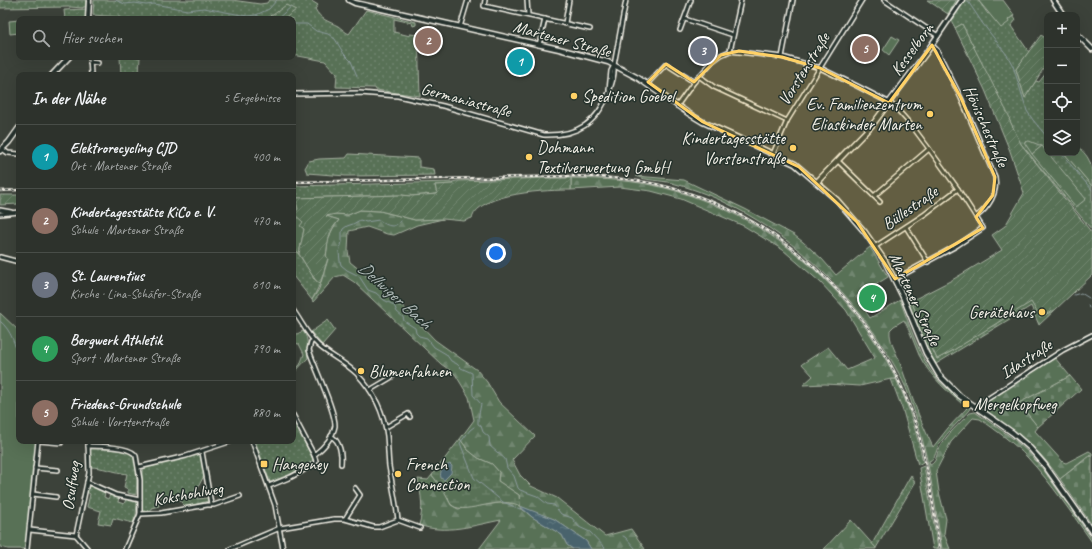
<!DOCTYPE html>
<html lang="de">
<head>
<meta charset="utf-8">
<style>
	body { margin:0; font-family:Caveat,sans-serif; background:#353a34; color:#f1f3f6 }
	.controls { position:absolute; right:12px; top:12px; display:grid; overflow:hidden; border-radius:8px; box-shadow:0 4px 16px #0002 }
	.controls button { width:36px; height:36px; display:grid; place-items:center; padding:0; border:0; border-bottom:1px solid #484d48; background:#2d322c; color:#f1f3f6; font:20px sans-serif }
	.you { position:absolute; left:496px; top:253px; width:14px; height:14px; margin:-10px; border:3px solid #fff; border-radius:50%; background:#1a73e8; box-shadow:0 0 0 6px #1a73e833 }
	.badge { display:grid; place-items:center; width:26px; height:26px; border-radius:50%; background:#8bbbb9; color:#fff; font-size:13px; font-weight:700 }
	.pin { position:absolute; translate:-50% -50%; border:2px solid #fff; box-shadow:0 1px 4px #0006 }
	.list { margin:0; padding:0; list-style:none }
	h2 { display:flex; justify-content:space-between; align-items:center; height:52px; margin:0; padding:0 16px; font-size:17px }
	h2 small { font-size:13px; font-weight:400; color:#a7aaa9 }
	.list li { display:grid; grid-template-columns:26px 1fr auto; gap:12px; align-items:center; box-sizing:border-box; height:64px; padding:0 16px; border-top:1px solid #484d48 }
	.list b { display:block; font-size:15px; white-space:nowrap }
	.list p { margin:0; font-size:13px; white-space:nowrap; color:#a7aaa9 }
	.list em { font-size:13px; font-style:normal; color:#a7aaa9 }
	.icon { flex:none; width:22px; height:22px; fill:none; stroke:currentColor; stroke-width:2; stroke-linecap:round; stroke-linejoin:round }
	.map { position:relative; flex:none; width:1092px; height:549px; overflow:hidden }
	.search { position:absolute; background:#2d322c; box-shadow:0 4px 16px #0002; left:16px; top:16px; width:280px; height:44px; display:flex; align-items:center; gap:10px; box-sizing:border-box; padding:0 14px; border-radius:8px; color:#a7aaa9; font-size:15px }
	.panel { position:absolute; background:#2d322c; box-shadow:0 4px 16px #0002; left:16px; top:72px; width:280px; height:372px; border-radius:8px }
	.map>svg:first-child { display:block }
	.grass { fill:url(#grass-dots); stroke:#a6b1a0 }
	.forest { fill:url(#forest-firs); stroke:#a6b1a0; fill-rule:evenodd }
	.wetland { fill:url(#wetland-marsh); stroke:#a6b1a0 }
	.cemetery { fill:url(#cemetery-stones); stroke:#a6b1a0 }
	.park { fill:#587157; stroke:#a6b1a0 }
	.garden { fill:url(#garden-furrows); stroke:#a6b1a0 }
	.water { fill:url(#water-ripples); stroke:#8d9c9e }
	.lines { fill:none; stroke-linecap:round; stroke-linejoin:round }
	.stream { stroke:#8d9c9e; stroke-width:1 }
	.street-casing { stroke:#f4f1e8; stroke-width:6 }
	.secondary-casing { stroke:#f4f1e8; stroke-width:7 }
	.street { stroke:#26332d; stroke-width:3 }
	.secondary { stroke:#26332d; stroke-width:4 }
	.rail-casing { stroke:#f4f1e8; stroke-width:2.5 }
	.rail { stroke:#26332d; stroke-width:1; stroke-dasharray:3; stroke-linecap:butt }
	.marked { fill:#ffd166; fill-opacity:0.2; stroke:#ffd166; stroke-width:3; stroke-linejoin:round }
	.poi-dot { fill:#ffd166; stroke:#26332d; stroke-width:1.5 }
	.labels { text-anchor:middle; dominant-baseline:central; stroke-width:3; stroke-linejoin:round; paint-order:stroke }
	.street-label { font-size:17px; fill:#f4f1e8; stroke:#26332d }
	.poi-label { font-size:17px; fill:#f4f1e8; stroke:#26332d; text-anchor:start }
	.water-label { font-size:18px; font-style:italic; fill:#afb9b7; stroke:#26332d }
</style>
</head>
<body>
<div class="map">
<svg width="1092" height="549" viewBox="0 0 1092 549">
	<defs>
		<pattern id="grass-dots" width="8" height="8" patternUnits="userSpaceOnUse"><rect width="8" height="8" fill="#587157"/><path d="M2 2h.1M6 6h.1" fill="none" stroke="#71866f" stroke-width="1.8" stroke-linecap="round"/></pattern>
		<pattern id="forest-firs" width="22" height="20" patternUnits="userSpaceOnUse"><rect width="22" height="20" fill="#587157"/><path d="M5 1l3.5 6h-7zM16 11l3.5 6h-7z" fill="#71866f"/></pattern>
		<pattern id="wetland-marsh" width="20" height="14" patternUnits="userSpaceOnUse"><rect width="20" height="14" fill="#587157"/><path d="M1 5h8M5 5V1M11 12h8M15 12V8" fill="none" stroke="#71866f"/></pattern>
		<pattern id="cemetery-stones" width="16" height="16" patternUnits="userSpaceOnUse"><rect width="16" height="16" fill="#587157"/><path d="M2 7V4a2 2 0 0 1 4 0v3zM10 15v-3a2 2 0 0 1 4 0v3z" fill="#71866f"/></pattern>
		<pattern id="garden-furrows" width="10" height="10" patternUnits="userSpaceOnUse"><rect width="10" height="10" fill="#587157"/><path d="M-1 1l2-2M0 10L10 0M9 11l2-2" fill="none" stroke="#71866f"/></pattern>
		<pattern id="water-ripples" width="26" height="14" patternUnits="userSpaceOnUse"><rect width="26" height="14" fill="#48646d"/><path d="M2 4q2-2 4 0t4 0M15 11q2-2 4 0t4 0" fill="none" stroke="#637b82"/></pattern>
	</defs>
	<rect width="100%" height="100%" fill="#3c423a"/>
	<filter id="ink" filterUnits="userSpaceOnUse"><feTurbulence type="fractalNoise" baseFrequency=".025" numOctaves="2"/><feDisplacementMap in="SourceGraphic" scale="8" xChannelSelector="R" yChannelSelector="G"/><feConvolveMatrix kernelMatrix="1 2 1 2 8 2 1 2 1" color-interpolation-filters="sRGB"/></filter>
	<g filter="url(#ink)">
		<g class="grass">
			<path d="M0 0H86V7H83V8L70 7 0 8Z"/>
			<path d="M94 0H232L260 4 267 3 269 0H310L318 5 315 9C321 20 328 21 338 26 342 29 345 32 349 34L366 10 416 22V25L413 26 412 23 394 19V32L410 36V34L418 35 420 96 376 90 375 88 336 87 337 74 325 61 293 55V19H121L120 17 93 15Z"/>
			<path d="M956 0H978L988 14 990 13 1009 21 1008 20 1013 16 1016 20 1011 26 1029 52 1016 69 1025 97 1036 81 1039 82 1047 72V153H1064L1092 186V230L1021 144 962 24 955 28 948 14Z"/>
			<path d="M86 9V19H65L64 10Z"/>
			<path d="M120 57H140L139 75H121Z"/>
			<path d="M349 154 419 158V167L434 169 435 175 346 176 307 173 305 168 309 161 319 159 346 158Z"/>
			<path d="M452 182 453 184 435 185 437 194 411 196 401 195 295 198 298 210 293 215V186Z"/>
			<path d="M293 246 312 274 313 278 320 284 312 300 293 276Z"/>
			<path d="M328 320 335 330 322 345 311 332Z"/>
			<path d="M891 379H896C909 405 917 434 923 462L918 465 903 411Z"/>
			<path d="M293 420 313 459 312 462 291 474 270 482 255 441H293Z"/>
			<path d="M90 449H112L131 453C138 462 137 484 136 495L128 493V489L124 487 127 474C114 472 102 467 90 467Z"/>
			<path d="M199 455 200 456 205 474 198 487 195 488 197 499 208 498V501L186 507 181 502 178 494 157 498 159 506 151 508V511L143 512 142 510V471L144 468Z"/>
			<path d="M924 466 938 549H933L919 468Z"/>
			<path d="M911 475 915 483 876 548 872 544Z"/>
			<path d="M88 486H92L105 493 104 497 108 499 110 495 119 497 118 502 124 504 126 499 136 501 137 503 136 515 133 523 113 518 111 525 98 523 101 511 87 507 90 494 87 492Z"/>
		</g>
		<g class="forest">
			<path d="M1029 141 1042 146 1032 154 1024 142Z"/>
			<path d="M636 176 684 180 745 209 794 235 803 242 822 259 836 275 870 247 888 277 856 297 870 318 900 300C910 326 919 357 937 379 947 390 960 397 970 408L969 410C960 421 948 431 940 443 936 449 936 459 929 461L930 465C937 462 936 455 939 449 946 435 959 424 970 413L975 412 1011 437 1027 451 1043 469 1092 539V542C1072 514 1052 484 1028 458 1014 443 997 431 980 419L973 418 951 442 936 471 939 492 946 519 944 534 950 549H942C934 499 928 449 911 401 905 383 894 364 884 348 843 283 789 233 720 200 704 193 688 187 672 183 660 180 647 181 636 176ZM904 320C910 331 914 343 919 355 930 377 949 393 967 408L948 428 933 447C919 419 909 389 899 360 895 350 889 341 890 330L894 326Z"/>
			<path d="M571 178C603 179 634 180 665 188 766 214 850 285 896 379H891L860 386 825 384 803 385 813 376 802 364 828 347 847 370 875 358 846 310 820 282 783 250 744 226 681 199 651 191 620 187 571 190Z"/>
			<path d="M360 210 380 211 415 220 443 219 417 225 394 235 387 234 367 227 349 231 348 251 350 262 395 298 435 340 477 370 487 382 499 402 535 436 512 460 520 475 531 486 557 498 605 536 631 529 645 549H591L586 541 554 519 538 514 520 506 519 495 498 481 499 472 492 464 478 458 468 450 460 439 474 420 469 397 455 374 441 364 354 282 343 275 335 277 313 302 312 300 319 289 328 259 326 257C328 242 328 233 339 220L325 216 336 214 348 215Z"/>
			<path d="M911 301 937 359 952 351 1031 301 1055 310 1039 325 1031 306 936 364 922 340 908 302Z"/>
			<path d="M1055 358 1070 376 1019 403 1038 427 1035 431 1063 462 1066 463 1089 451 1092 453V458L1090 455 1060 479C1051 467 1043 456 1032 446 1017 431 998 419 980 406Z"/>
			<path d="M432 475 443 490 451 505 458 509 499 503H515L532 517 562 535 567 545 573 549H479L501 520C475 525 445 535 419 525 424 509 421 495 418 479L428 480Z"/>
			<path d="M851 520 876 548V549H824Z"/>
		</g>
		<g class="wetland">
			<path d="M286 5 296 10 284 19H267L271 15H273Z"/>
			<path d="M460 439 468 450 478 458 492 464 499 472 498 481 519 495 520 506C501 495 466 515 453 506 450 504 449 501 448 498 444 490 438 483 432 475Z"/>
		</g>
		<g class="cemetery">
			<path d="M1070 376 1081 389 1038 427 1019 403Z"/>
			<path d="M1090 456 1092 458V525L1060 479Z"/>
		</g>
		<g class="park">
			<path d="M978 0H1003L1014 15 1008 20 1009 22 1001 28Z"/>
			<path d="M19 20V33L10 34 9 21Z"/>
			<path d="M892 36 899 40 889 55 883 50Z"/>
			<path d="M1042 146 1086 199 1076 207 1032 154Z"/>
			<path d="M1077 146C1092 159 1092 165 1092 186L1064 153H1077Z"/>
			<path d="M294 214 304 222 301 226 304 229 299 254 293 246Z"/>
			<path d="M0 313 19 331V441H38L27 549H8L0 547Z"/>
			<path d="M303 331C310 340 306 348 308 358L293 374V371L300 365 304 354 299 344 293 343V336Z"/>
		</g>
		<g class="garden">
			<path d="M927 0H956V1L948 14Z"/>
			<path d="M962 24 1010 118 1009 119 1021 144 1092 233V275L1055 310 1040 317 1031 302 952 351 937 359 911 301 952 280 1002 250 992 235 1005 226 1024 193 1010 151 985 90 955 28Z"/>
			<path d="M1041 35 1047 39V63L1025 98 1016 69Z"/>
			<path d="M548 178H571V190C549 190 480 192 472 218L464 221 443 219 415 220 380 211 360 210 348 215 336 214 326 216 339 220C328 232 328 241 326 257L328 258 320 284C314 281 304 261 299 254L304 229 300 226 303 222 294 214 298 209 295 198 401 195 411 196 437 194 435 185 453 184 452 182 457 181Z"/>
			<path d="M0 195H19V204L0 205Z"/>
		</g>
		<g class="water">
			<path d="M450 464 452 466 451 473 444 480 441 478C439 471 443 467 450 464Z"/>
			<path d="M520 506 554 519 586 541 591 549H573L567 545 562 535 532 517Z"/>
		</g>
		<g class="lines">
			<g class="stream">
				<path d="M115 0 125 4 135 3 146 5 154 4 187 10 204 8 247 16 256 15 269 9 277 0"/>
				<path d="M967 0 983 24 1007 55 1013 66 1027 111 1033 120 1047 137"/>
				<path d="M256 15 264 19"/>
				<path d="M277 19 291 7"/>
				<path d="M293 24H307L316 31 328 34 335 39 344 54 351 61 357 76"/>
				<path d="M1061 153 1092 190"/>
				<path d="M400 221C394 230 386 225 379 220L366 222 360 220 353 224 347 226 343 229 342 232V242L339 252 340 261 341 265 347 270 359 276 368 290 376 293 384 300 394 305 397 312 403 317 404 321 415 328 416 333 419 336 427 338 434 347 446 354 451 361 457 364 461 368 472 373 473 395 481 404 478 419V424L481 426 483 432 489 437 490 446 505 459 507 468 514 476 518 488 520 490 537 496 547 504 554 505 561 514 572 518 579 527 590 532 606 549"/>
				<path d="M1074 295 1081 293 1089 298"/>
				<path d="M1088 305 1089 308"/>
				<path d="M0 321C12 331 15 345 19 360"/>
				<path d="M474 427 470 430 460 443 474 478 503 502 525 511"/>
				<path d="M623 536 625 537 636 549"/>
			</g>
			<defs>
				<g id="street">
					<path d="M485 0 484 6 590 29"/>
					<path d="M527 0 528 15"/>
					<path d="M884 0 938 36"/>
					<path d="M685 19 733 35"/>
					<path d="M565 23 569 0"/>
					<path d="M460 27 468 0"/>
					<path d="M680 30 691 0"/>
					<path d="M539 45 545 19"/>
					<path d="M932 45 937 50 961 98 995 177C998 193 989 207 976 217"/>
					<path d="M730 51 741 0"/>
					<path d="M90 57 91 75"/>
					<path d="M782 57 793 0"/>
					<path d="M90 62 98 63"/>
					<path d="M699 76 714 87 787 121"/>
					<path d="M647 84 666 64 694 82"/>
					<path d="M609 90 611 71 614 65 626 0"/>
					<path d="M293 94 360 93 398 96 443 106 544 135C578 136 597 123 609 92 612 83 615 75 614 65"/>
					<path d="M677 106 694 82 713 61 721 55 730 51 782 57 820 68 857 86 888 102 895 107 912 126 927 146 958 189 983 228 956 246 895 279"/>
					<path d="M2 149 8 153 19 154"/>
					<path d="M773 154 787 121 862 0"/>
					<path d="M838 161 880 202"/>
					<path d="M874 196 929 149"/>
					<path d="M0 210 11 212"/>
					<path d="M0 214 19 212"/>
					<path d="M906 227 928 262"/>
					<path d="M876 246 925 214 958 189"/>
					<path d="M0 257 19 262"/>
					<path d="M293 310C301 321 308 336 318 345 330 356 345 362 357 374 373 391 384 412 387 436 388 446 388 456 389 466 392 484 396 502 398 520"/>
					<path d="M370 390 392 377"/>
					<path d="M975 407 1063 350 1092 335"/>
					<path d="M293 415 314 455"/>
					<path d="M386 427 408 414 410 417"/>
					<path d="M331 436C340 441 342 454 341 464"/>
					<path d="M39 441 61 443"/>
					<path d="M252 441 275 505 283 549"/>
					<path d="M88 446C99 446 131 446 136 456L140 480V514L125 549"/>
					<path d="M202 452 211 504"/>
					<path d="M139 467 186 456 232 441"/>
					<path d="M35 468 58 470"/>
					<path d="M87 482 116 495 140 500"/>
					<path d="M269 486 291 477 315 464 316 461 314 455C323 448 333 437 335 426 336 412 314 366 309 350L311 342 313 341"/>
					<path d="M33 494 56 497"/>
					<path d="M140 514 161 513 207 505H214L240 496"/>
					<path d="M345 519 360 495 355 488"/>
					<path d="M30 530 76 535 87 548"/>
					<path d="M76 535 89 473 88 441"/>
					<path d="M27 549 38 441"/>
					<path d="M230 549 280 528 334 519H345L373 527H379L398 520 420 528"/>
				</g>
				<g id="secondary">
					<path d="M349 0 355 3 559 49 608 62 638 78 688 113 703 122 795 164 837 200 864 231 885 261 903 297 926 353 939 375 960 396 1013 433 1030 448 1044 464 1092 532"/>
					<path d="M1053 0 1063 15"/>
					<path d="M88 19 89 0"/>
					<path d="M1077 34 1092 49"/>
					<path d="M52 75 69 57"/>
					<path d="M0 151 9 142 19 128"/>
					<path d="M817 182 873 124 926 53 962 0"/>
				</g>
			</defs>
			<use href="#street" class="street-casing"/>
			<use href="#secondary" class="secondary-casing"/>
			<use href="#street" class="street"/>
			<use href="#secondary" class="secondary"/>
			<defs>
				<g id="rail">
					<path d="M293 182 572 176C600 177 628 178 656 184 772 210 870 298 911 410 927 454 932 502 940 549"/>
					<path d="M0 191 19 190"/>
				</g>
			</defs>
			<use href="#rail" class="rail-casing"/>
			<use href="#rail" class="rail"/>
		</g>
	</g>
	<path class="marked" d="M932 45 961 98 995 177 993 195 976 217 983 228 895 279 857 222 799 167 703 122 648 82 666 64 694 82 721 55 739 51 782 57 820 68 889 103Z"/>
	<g class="poi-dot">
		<circle cx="574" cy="96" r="4"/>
		<circle cx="930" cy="114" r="4"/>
		<circle cx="793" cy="148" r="4"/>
		<circle cx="529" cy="157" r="4"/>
		<circle cx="1042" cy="312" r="4"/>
		<circle cx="361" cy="371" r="4"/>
		<rect x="962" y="400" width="8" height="8" rx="2"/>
		<rect x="260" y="460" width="8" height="8" rx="2"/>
		<circle cx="398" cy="474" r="4"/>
	</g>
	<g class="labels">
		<g class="street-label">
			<text transform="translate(562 39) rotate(15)">Martener Straße</text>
			<text transform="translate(912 49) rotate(-54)">Kesselborn</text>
			<text transform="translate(804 69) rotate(-58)">Vorstenstraße</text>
			<text transform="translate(466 100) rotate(15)">Germaniastraße</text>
			<text transform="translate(986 126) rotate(66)">Hövischestraße</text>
			<text transform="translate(910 208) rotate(-35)">Büllestraße</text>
			<text transform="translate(915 299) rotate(65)">Martener Straße</text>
			<text transform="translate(1026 359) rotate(-33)">Idastraße</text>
			<text transform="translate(71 486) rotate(-82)">Osulfweg</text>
			<text transform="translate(188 494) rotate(-10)">Kokshohlweg</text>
		</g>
		<g class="poi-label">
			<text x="582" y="96">Spedition Goebel</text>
			<text x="922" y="104" text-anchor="end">Ev. Familienzentrum<tspan x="922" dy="20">Eliaskinder Marten</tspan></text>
			<text x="785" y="138" text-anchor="end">Kindertagesstätte<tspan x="785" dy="20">Vorstenstraße</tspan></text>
			<text x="537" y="147">Dohmann<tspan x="537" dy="20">Textilverwertung GmbH</tspan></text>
			<text x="1034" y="312" text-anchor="end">Gerätehaus</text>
			<text x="369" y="371">Blumenfahnen</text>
			<text x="974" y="404">Mergelkopfweg</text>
			<text x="272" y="464">Hangeney</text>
			<text x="406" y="464">French<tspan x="406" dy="20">Connection</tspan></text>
		</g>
		<g class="water-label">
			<text transform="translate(395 295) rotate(42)">Dellwiger Bach</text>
		</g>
	</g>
</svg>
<div class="controls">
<button>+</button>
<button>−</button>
<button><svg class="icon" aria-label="locate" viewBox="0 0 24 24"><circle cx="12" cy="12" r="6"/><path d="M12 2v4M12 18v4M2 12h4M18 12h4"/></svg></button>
<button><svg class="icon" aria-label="layers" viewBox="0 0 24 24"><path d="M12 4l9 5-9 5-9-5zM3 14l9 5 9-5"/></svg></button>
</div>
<div class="you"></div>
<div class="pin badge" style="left:520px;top:62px;background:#0f9aa8">1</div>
<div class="pin badge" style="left:428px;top:41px;background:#8d6e63">2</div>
<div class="pin badge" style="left:703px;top:51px;background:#6b7280">3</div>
<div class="pin badge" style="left:872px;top:298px;background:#2e9e5b">4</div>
<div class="pin badge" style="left:865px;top:49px;background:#8d6e63">5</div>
<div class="search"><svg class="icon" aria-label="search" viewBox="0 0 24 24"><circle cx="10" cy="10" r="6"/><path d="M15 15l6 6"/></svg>Hier suchen</div>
<section class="panel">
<h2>In der Nähe<small>5 Ergebnisse</small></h2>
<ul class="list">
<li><span class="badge" style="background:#0f9aa8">1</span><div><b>Elektrorecycling CJD</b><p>Ort · Martener Straße</p></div><em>400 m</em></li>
<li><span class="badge" style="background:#8d6e63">2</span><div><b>Kindertagesstätte KiCo e. V.</b><p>Schule · Martener Straße</p></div><em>470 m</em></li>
<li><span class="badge" style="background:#6b7280">3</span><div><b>St. Laurentius</b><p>Kirche · Lina-Schäfer-Straße</p></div><em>610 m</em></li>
<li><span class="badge" style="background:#2e9e5b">4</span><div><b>Bergwerk Athletik</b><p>Sport · Martener Straße</p></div><em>790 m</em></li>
<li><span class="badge" style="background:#8d6e63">5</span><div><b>Friedens-Grundschule</b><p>Schule · Vorstenstraße</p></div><em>880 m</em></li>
</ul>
</section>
</div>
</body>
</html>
